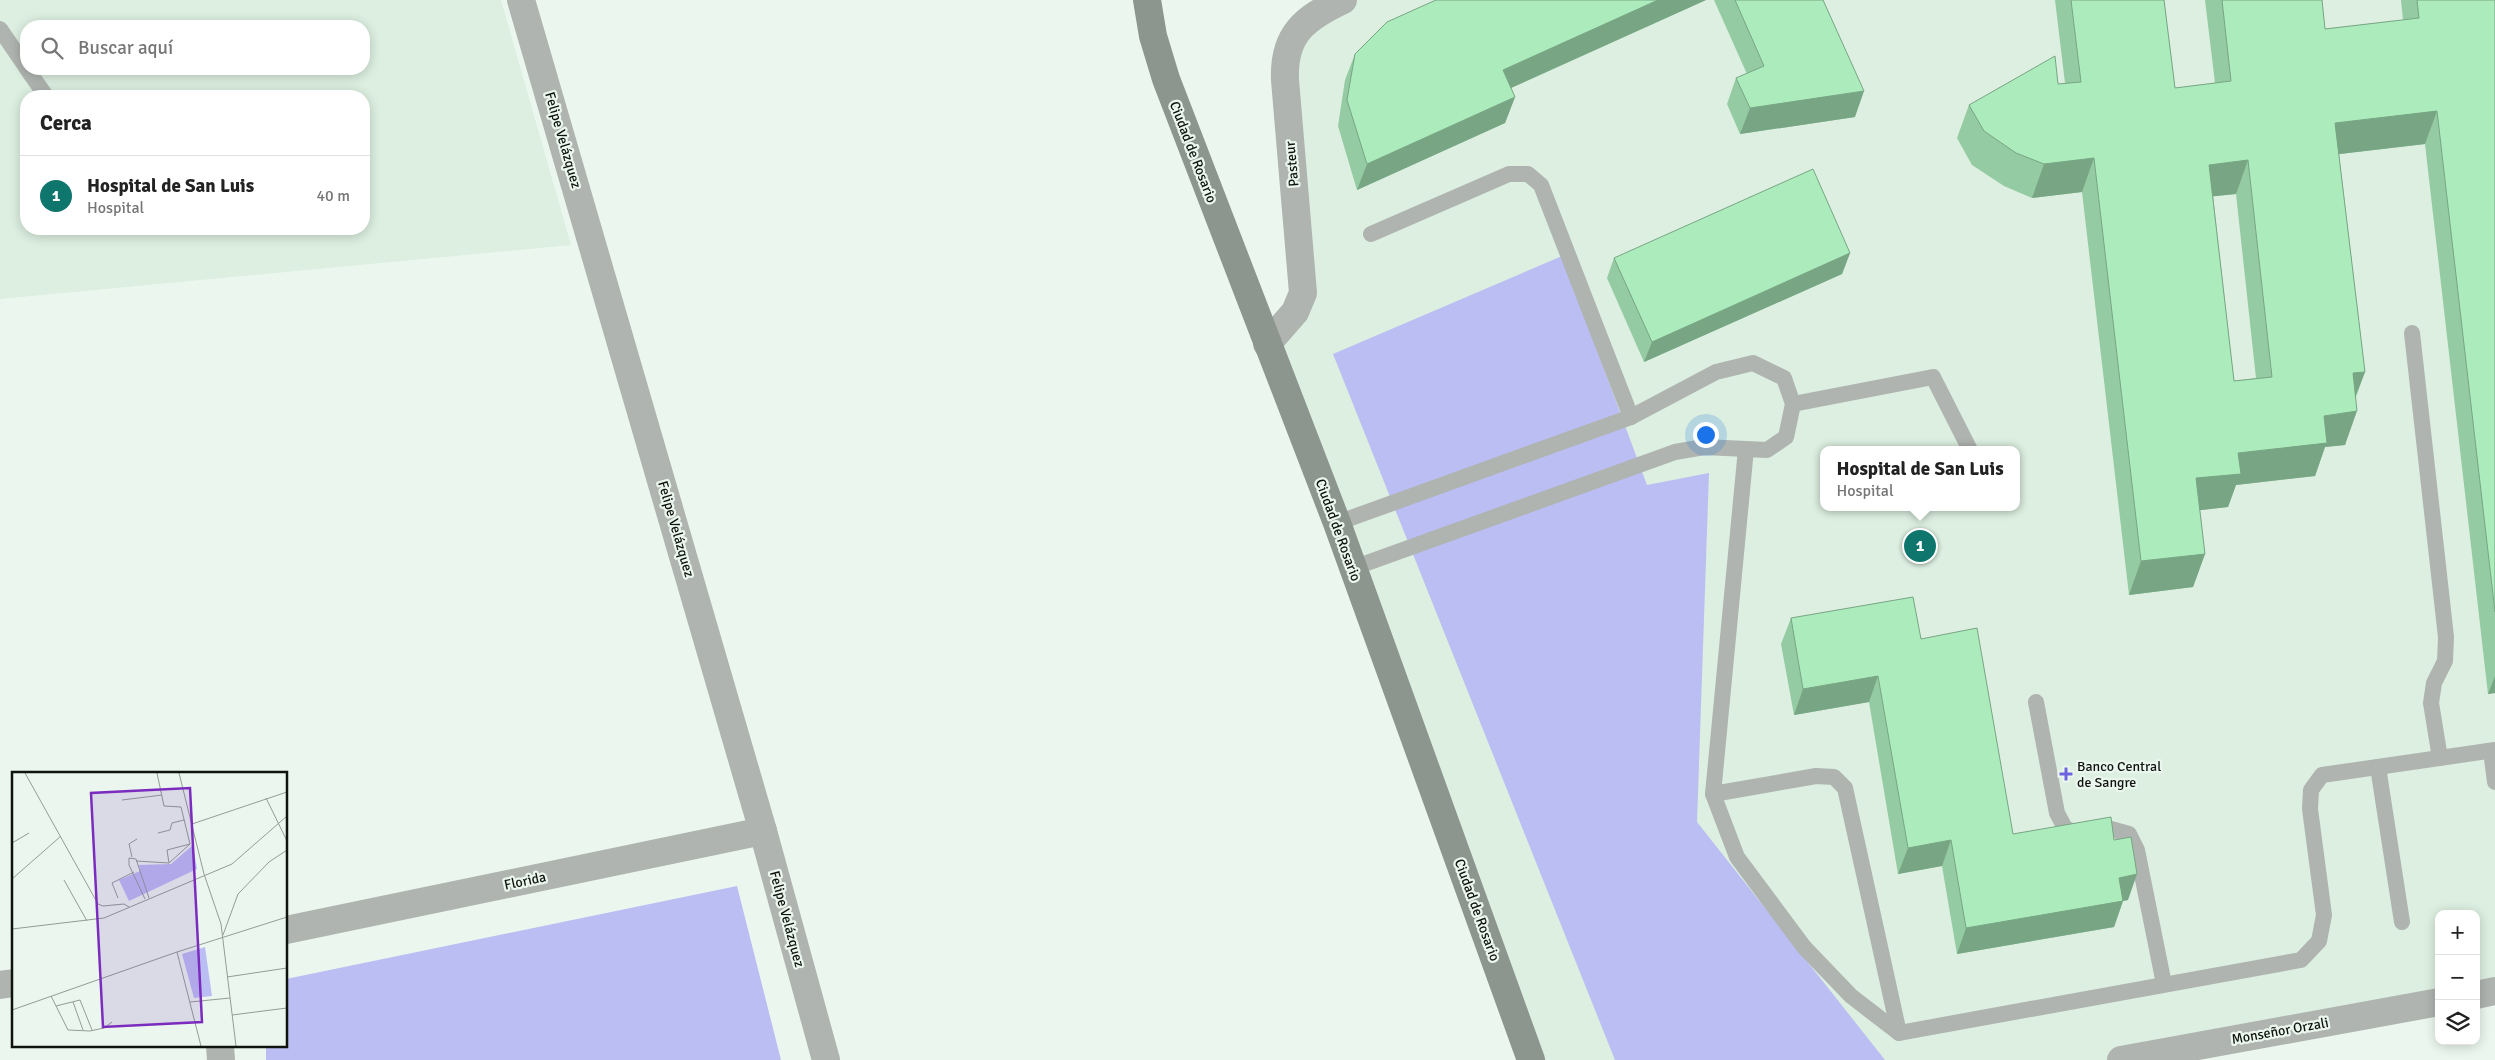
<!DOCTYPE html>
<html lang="es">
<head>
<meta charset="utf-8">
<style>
	body { margin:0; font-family:Signika,sans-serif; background:#f2f2f2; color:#222 }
	.controls { position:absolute; right:15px; bottom:15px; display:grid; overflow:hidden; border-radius:10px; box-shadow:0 2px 12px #0003 }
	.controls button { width:45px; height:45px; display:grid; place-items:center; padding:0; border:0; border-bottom:1px solid #e0e0e0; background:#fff; color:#222; font:25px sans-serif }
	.you { position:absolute; left:1705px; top:434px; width:18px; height:18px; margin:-12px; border:4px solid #fff; border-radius:50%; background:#1a73e8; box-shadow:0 0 0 8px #1a73e833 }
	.badge { display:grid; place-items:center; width:32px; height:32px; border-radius:50%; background:#0f766e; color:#fff; font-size:16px; font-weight:700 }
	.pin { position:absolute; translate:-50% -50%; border:2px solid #fff; box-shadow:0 1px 5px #0006 }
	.popup { position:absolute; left:1820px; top:446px; width:200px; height:65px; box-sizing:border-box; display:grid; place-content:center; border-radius:10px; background:#fff; filter:drop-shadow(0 1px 4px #0005); font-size:16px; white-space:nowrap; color:#767676 }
	.popup b { font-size:19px; color:#222 }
	.popup::after { content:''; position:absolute; left:50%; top:100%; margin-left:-10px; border:10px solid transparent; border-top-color:#fff }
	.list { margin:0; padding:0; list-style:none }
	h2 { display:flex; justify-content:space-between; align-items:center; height:65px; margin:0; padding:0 20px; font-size:21px }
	h2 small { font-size:16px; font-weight:400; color:#767676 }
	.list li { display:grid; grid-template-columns:32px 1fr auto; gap:15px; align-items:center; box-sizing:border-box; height:80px; padding:0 20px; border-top:1px solid #e0e0e0 }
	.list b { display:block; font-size:19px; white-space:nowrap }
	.list p { margin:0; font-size:16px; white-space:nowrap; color:#767676 }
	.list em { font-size:16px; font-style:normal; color:#767676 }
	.icon { flex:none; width:28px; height:28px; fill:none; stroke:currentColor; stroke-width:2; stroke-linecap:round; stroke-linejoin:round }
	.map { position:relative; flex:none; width:2495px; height:1060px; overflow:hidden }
	.search { position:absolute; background:#fff; box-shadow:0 2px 12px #0003; left:20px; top:20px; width:350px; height:55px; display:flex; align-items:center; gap:12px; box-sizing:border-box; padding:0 18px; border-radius:20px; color:#767676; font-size:19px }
	.panel { position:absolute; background:#fff; box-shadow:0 2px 12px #0003; left:20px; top:90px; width:350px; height:145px; border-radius:20px }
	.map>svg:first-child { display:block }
	.built { fill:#dcefe0; fill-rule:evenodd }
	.green { fill:#bbbef3 }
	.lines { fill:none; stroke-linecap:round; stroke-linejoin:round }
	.lane { stroke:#afb4b0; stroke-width:16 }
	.street { stroke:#afb4b0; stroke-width:28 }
	.secondary { stroke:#8d958f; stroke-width:28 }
	.wall { fill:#94cba2; fill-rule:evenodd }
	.shaded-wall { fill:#78a584 }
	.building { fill:#acecbc; stroke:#78a584; fill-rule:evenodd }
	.poi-dot { fill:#6d65df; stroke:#ebf7ee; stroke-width:2 }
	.labels { text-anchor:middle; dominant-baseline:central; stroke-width:4.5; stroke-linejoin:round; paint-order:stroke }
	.street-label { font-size:14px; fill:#0f1310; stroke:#ebf7ee }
	.poi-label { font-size:14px; fill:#0f1310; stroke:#ebf7ee; text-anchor:start }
	.inset-road { fill:none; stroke:#939c95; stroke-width:1 }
	.view { fill:#7b2cbf; fill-opacity:0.15; stroke:#7b2cbf; stroke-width:2.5 }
	.inset-edge { fill:none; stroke:#0f1310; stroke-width:2.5 }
</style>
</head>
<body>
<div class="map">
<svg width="2495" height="1060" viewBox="0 0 2495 1060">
	<rect width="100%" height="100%" fill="#ebf7ee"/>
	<g class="built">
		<path d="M0 0H501L571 245 0 299ZM26 26H364V69H26ZM26 96H364V229H26Z"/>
		<path d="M1343 0H2495V991L2476 995V914H2439V1002L2121 1060H1531L1267 344 1295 312 1286 58ZM1824 450H2016V507H1824Z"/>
	</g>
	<g class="green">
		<path d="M1562 256 1647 485 1709 473 1697 822 1885 1060H1615L1333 354Z"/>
		<path d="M737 886 781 1060H266V1046H286V979Z"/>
	</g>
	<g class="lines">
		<g class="lane">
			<path d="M0 29 26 67"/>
			<path d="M27 69 46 96"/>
			<path d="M1371 234 1509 174H1528L1541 185 1631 417"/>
			<path d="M2412 333 2446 637 2445 661 2434 683 2431 703 2440 758"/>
			<path d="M1793 404 1933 377 1970 450"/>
			<path d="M1746 449 1713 794 1737 857 1804 947 1851 996 1899 1033 2301 960 2319 941 2324 915 2310 809 2311 790 2322 775 2495 750"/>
			<path d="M1337 523 1631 417 1716 372 1753 363 1784 378 1793 404 1786 437 1767 450 1704 447 1675 452 1353 568"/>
			<path d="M2036 702 2057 813 2065 828 2079 834 2111 829 2129 834 2137 850 2164 984"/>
			<path d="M2491 751 2495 782"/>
			<path d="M2378 767 2402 922"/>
			<path d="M1713 794 1816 776 1834 777 1845 788 1899 1033"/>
		</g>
		<g class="street">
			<path d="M521 0 763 831 826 1060"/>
			<path d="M1267 344 1295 312 1303 293 1285 80C1283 34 1305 18 1343 0"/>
			<path d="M286 930 763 831"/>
			<path d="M0 985 14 983"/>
			<path d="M2476 995 2495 991"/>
			<path d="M220 1046 221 1060"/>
			<path d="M2121 1060 2439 1002"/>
		</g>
		<path class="secondary" d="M1147 0 1153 36 1166 79 1337 523 1531 1060"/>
	</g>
	<g class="wall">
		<path d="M1436 0H1706L1511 88 1515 97 1505 123 1357 190 1338 126 1345 80 1355 54Z"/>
		<path d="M1714 0H1823L1855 117 1740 134 1727 104 1736 78 1747 74Z"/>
		<path d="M2055 0H2164L2175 88 2215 83 2205 0H2322L2325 29 2403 20 2401 0H2495V693L2488 694 2425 144 2339 154 2365 372 2356 397 2345 445 2325 447 2315 476 2236 485 2228 507 2200 510 2205 554 2193 587 2129 595 2082 192 2032 198 2004 186 1972 165 1957 138 1969 105 2058 84 2065 83ZM2236 194 2256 378 2234 381 2213 196Z"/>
		<path d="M1850 253 1842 274 1644 362 1607 278 1614 258Z"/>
		<path d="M1791 618 1921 639 2013 834 2114 840 2128 900 2123 901 2114 927 1957 954 1942 866 1898 874 1869 702 1794 715 1781 644Z"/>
	</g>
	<g class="shaded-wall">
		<path d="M1658 0H1706L1493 96 1503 70Z"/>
		<path d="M1864 91 1855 117 1740 134 1750 108Z"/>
		<path d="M1515 97 1505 123 1357 190 1367 164Z"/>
		<path d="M2437 111 2425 144 2323 156 2335 123Z"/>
		<path d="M2094 158 2082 192 2032 198 2044 164Z"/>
		<path d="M2248 160 2236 194 2197 198 2209 165Z"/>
		<path d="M1850 253 1842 274 1644 362 1652 342Z"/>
		<path d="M2365 372 2352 405 2353 373Z"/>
		<path d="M2357 411 2345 445 2325 447 2315 476 2236 485 2228 507 2184 512 2196 478 2238 453 2324 416Z"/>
		<path d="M2205 554 2193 587 2129 595 2141 561Z"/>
		<path d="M1878 676 1869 702 1794 715 1803 689Z"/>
		<path d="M2495 676V693L2488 694Z"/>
		<path d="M1951 840 1942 866 1898 874 1908 848Z"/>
		<path d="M2137 874 2128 900 2123 901 2114 927 1957 954 1966 928 2119 878Z"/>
	</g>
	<g class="building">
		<path d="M1436 0H1658L1503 70 1515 97 1367 164 1347 100 1355 54 1387 22Z"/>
		<path d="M1735 0H1823L1864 91 1750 108 1736 78 1764 66Z"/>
		<path d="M2071 0H2164L2175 88 2231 81 2222 0H2322L2325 29 2419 18 2417 0H2495V612L2437 111 2335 123 2365 372 2353 373 2357 411 2324 416 2327 443 2238 453 2241 474 2196 478 2205 554 2141 561 2094 158 2044 164 2016 153 1984 131 1969 105 2055 56 2058 84 2081 82ZM2248 160 2272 377 2234 381 2209 165Z"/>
		<path d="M1813 169 1850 253 1652 342 1614 258Z"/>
		<path d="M1913 597 1921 639 1977 628 2013 834 2111 817 2114 840 2131 837 2137 874 2119 878 2123 901 1966 928 1951 840 1908 848 1878 676 1803 689 1791 618Z"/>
	</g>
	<path class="poi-dot" d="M2063.5 766.5h5v5h5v5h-5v5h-5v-5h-5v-5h5z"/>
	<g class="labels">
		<g class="street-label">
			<text transform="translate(563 140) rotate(74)">Felipe Velázquez</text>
			<text transform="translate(1193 152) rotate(69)">Ciudad de Rosario</text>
			<text transform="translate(1292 164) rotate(-95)">Pasteur</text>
			<text transform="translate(676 529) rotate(74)">Felipe Velázquez</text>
			<text transform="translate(1338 530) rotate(70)">Ciudad de Rosario</text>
			<text transform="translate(525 881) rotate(-12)">Florida</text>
			<text transform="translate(1477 910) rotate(70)">Ciudad de Rosario</text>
			<text transform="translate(787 919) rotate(75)">Felipe Velázquez</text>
			<text transform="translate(2280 1031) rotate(-10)">Monseñor Orzali</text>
		</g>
		<g class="poi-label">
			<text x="2077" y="766">Banco Central<tspan x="2077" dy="16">de Sangre</tspan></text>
		</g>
	</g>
	<g transform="translate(12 772)">
		<rect width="275" height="275" fill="#ebf7ee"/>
		<path d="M181 73 185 97 117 129 107 108 128 99 127 93 159 92ZM193 175 200 224 182 226 170 182Z" fill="#bbbef3"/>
		<path class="inset-road" d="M13 1 86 132 91 134 112 132 117 135M167 1 192 102 209 152 224 274M254 26 275 69M110 28 150 23M180 52 275 20M146 61 158 58 160 51 172 48M0 71 17 61M120 85 117 72 125 67M124 89 157 91 178 72 169 35 152 34 145 1M157 91 155 78 178 72M0 107 49 64M52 108 75 149M106 126 100 111 122 100M133 127 117 93V86L124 87 137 126M0 157 92 146 220 92 275 44M211 163 226 122 257 90 275 78M165 180 189 274M215 205 275 196M39 224 56 258 78 259 92 256 100 250M61 230 71 258M178 230 218 226M44 234 68 228 80 258M0 238 165 180 275 145M220 243 275 236"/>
		<path class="view" d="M178 16 190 250 91 255 79 21Z"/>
		<rect width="275" height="275" class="inset-edge"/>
	</g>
</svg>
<div class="controls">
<button>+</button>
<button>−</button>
<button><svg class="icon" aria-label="layers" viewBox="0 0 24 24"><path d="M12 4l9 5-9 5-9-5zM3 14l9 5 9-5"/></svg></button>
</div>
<div class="you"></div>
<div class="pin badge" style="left:1920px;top:546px">1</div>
<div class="popup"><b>Hospital de San Luis</b>Hospital</div>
<div class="search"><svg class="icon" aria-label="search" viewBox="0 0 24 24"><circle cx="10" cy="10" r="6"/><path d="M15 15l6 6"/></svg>Buscar aquí</div>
<section class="panel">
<h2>Cerca<small></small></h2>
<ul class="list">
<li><span class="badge">1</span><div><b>Hospital de San Luis</b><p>Hospital</p></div><em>40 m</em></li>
</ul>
</section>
</div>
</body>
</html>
